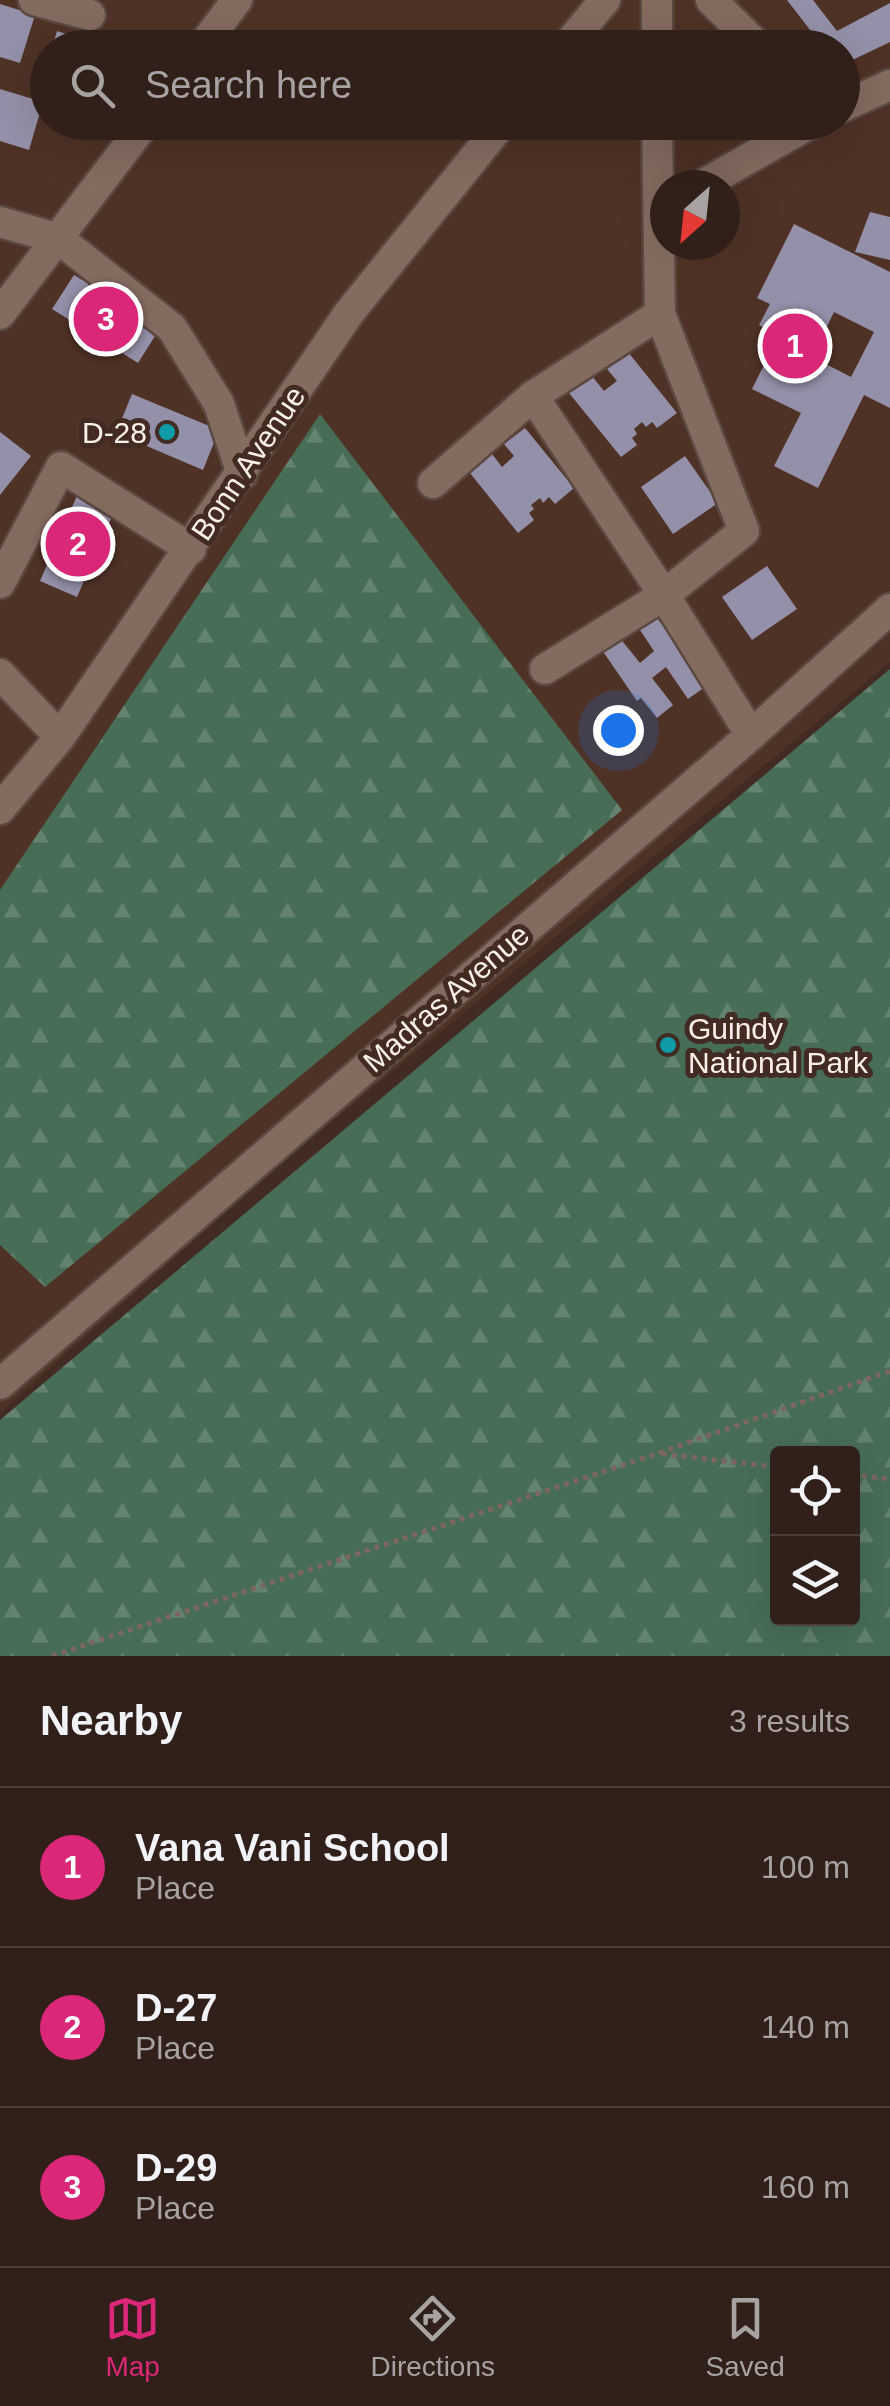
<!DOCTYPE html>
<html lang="en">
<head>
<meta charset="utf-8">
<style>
	body { margin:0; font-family:Helvetica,sans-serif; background:#392823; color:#f1f3f6 }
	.controls { position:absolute; right:30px; bottom:30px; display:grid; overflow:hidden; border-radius:10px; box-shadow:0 10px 40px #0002 }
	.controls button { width:90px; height:90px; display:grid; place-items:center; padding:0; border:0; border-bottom:2px solid #4c3e39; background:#31201a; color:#f1f3f6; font:50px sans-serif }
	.compass { position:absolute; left:650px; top:170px; width:90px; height:90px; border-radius:50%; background:#31201a; box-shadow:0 10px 40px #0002; rotate:207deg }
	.you { position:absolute; left:618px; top:730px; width:35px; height:35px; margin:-25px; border:8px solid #fff; border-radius:50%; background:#1a73e8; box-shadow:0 0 0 15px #1a73e833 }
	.badge { display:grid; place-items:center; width:65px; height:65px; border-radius:50%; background:#db2777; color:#fff; font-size:32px; font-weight:700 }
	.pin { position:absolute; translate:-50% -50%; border:5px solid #fff; box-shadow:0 2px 10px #0006 }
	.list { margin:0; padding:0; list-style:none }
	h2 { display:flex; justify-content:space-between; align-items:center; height:130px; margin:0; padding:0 40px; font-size:42px }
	h2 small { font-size:32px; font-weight:400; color:#a8a3a2 }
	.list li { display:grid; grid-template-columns:65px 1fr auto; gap:30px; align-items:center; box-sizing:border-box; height:160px; padding:0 40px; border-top:2px solid #4c3e39 }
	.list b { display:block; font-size:38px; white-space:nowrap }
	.list p { margin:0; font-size:32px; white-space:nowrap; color:#a8a3a2 }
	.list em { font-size:32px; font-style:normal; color:#a8a3a2 }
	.icon { flex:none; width:55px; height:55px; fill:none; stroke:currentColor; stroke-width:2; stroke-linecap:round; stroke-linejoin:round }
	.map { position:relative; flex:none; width:890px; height:1656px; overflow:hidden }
	.search { position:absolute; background:#31201a; box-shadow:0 10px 40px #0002; left:30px; right:30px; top:30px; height:110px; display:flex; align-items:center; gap:25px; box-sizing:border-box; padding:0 35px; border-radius:55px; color:#a8a3a2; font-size:38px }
	.sheet { height:610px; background:#31201a }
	nav { display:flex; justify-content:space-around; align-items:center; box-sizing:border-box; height:140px; border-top:2px solid #4c3e39; background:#31201a; font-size:28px; color:#a8a3a2 }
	nav a { display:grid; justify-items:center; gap:5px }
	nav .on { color:#db2777 }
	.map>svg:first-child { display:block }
	.built { fill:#4f3226; fill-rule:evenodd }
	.forest { fill:url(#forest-firs); fill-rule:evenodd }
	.building { fill:#9590a9; fill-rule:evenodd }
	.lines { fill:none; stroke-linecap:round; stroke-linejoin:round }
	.minor-casing { stroke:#5b4840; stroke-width:35 }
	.path { stroke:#7b675f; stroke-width:5; stroke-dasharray:5 5; stroke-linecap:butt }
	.minor { stroke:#846b60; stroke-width:30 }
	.culture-dot { fill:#0f9aa8; stroke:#412b22; stroke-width:4 }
	.labels { text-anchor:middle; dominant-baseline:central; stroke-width:10; stroke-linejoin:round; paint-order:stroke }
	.poi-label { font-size:30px; fill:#fef0e9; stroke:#412b22; text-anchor:end }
	.street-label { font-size:30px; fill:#fef0e9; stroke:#412b22 }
</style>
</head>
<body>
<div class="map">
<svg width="890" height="1656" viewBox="0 0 890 1656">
	<defs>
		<pattern id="forest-firs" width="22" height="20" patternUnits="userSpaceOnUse" patternTransform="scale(2.5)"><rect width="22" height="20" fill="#486d57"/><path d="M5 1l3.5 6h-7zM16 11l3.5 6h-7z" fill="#63826f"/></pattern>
	</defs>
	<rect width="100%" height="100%" fill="#412b22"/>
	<path class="built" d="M0 0H890V662L273 1170 0 1413ZM48 48H842V122H48ZM665 185H725V245H665Z"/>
	<g class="forest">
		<path d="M320 414 622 810 45 1287 0 1245V890Z"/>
		<path d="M890 669V1656H0V1420ZM778 1454H852V1618H778Z"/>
	</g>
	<g class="building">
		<path d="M787 0H813L837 31 890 3V42L842 65V48H824Z"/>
		<path d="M0 4 35 15 20 63 0 57Z"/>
		<path d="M57 31 94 43 93 48H52Z"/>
		<path d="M0 89 43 102 29 150 0 141Z"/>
		<path d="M870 212 890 217V260L855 252Z"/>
		<path d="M794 224 890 272V408L864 395 818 488 774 466 801 413 752 389 779 335 759 325 770 304 757 298ZM834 312 874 332 851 377 812 357Z"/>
		<path d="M74 275 160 328 138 363 52 309Z"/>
		<path d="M628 352 677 413 657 428 652 422 646 427 642 422 634 429 637 434 632 438 637 445 621 457 569 393 591 375 604 391 617 381 607 369Z"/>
		<path d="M132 394 219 430 203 470 116 433Z"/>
		<path d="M525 428 574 488 555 504 549 497 543 503 540 498 531 505 534 509 529 513 534 520 518 533 466 468 489 450 502 467 514 456 504 444Z"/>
		<path d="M0 432 31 456 0 495Z"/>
		<path d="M685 456 718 503 673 534 641 487Z"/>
		<path d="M79 491 116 507 77 597 40 581Z"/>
		<path d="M767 566 797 609 752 640 722 597Z"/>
		<path d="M655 615 672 639 675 636 705 687 688 699 666 667 652 678 673 705 657 718 641 698 637 701 602 650 619 637 640 663 654 651 638 627Z"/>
	</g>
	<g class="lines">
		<defs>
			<g id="minor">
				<path d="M34 0 90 15"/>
				<path d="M711 0 760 48"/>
				<path d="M201 48 237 0"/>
				<path d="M565 48 605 0"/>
				<path d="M657 48V0"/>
				<path d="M842 107 890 85"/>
				<path d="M702 185 813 122"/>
				<path d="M0 222 59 239 172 328 219 404 242 474"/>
				<path d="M0 314 146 122"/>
				<path d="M533 396 664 595 751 735"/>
				<path d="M433 483 533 396 660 314"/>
				<path d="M0 583 61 467 191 549"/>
				<path d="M545 669 664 595 744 531 660 314 657 122"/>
				<path d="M0 674 60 737"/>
				<path d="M0 809 60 737 349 313 503 122"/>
				<path d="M0 1384 751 735 890 609"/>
			</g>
		</defs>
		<use href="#minor" class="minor-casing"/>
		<g class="path">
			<path d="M662 1454 778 1467"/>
			<path d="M852 1475 890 1479"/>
			<path d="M52 1656 659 1453 890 1371"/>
		</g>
		<use href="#minor" class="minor"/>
	</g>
	<g class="culture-dot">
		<circle cx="167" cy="432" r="10"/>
		<circle cx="668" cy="1045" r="10"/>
	</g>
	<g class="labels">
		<g class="poi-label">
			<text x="147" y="432">D-28</text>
			<text x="688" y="1028" text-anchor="start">Guindy<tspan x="688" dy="34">National Park</tspan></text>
		</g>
		<g class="street-label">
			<text transform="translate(248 463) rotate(-56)">Bonn Avenue</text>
			<text transform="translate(446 998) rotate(-41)">Madras Avenue</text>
		</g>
	</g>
</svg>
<div class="controls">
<button><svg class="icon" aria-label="locate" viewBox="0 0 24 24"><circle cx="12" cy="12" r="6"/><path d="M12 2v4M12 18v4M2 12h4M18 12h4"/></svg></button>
<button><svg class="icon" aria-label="layers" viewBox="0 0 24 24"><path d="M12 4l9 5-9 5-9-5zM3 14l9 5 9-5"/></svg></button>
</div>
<svg class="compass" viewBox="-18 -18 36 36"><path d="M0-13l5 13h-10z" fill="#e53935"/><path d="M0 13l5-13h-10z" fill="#a8a3a2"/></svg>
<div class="you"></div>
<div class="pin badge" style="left:795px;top:346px">1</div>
<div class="pin badge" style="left:78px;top:544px">2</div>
<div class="pin badge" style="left:106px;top:319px">3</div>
<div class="search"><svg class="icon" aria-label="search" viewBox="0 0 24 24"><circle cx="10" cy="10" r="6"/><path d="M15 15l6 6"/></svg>Search here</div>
</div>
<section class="sheet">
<h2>Nearby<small>3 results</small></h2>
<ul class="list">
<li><span class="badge">1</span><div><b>Vana Vani School</b><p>Place</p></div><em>100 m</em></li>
<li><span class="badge">2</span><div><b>D-27</b><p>Place</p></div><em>140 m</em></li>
<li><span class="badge">3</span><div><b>D-29</b><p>Place</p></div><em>160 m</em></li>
</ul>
</section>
<nav>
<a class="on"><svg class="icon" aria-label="map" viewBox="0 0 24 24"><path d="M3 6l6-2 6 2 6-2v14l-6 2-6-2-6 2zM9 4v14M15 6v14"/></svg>Map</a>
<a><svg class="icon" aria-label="directions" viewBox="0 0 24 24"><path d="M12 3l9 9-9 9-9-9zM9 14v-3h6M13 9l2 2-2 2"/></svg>Directions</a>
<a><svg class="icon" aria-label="saved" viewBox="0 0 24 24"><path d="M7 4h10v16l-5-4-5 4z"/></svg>Saved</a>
</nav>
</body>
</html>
